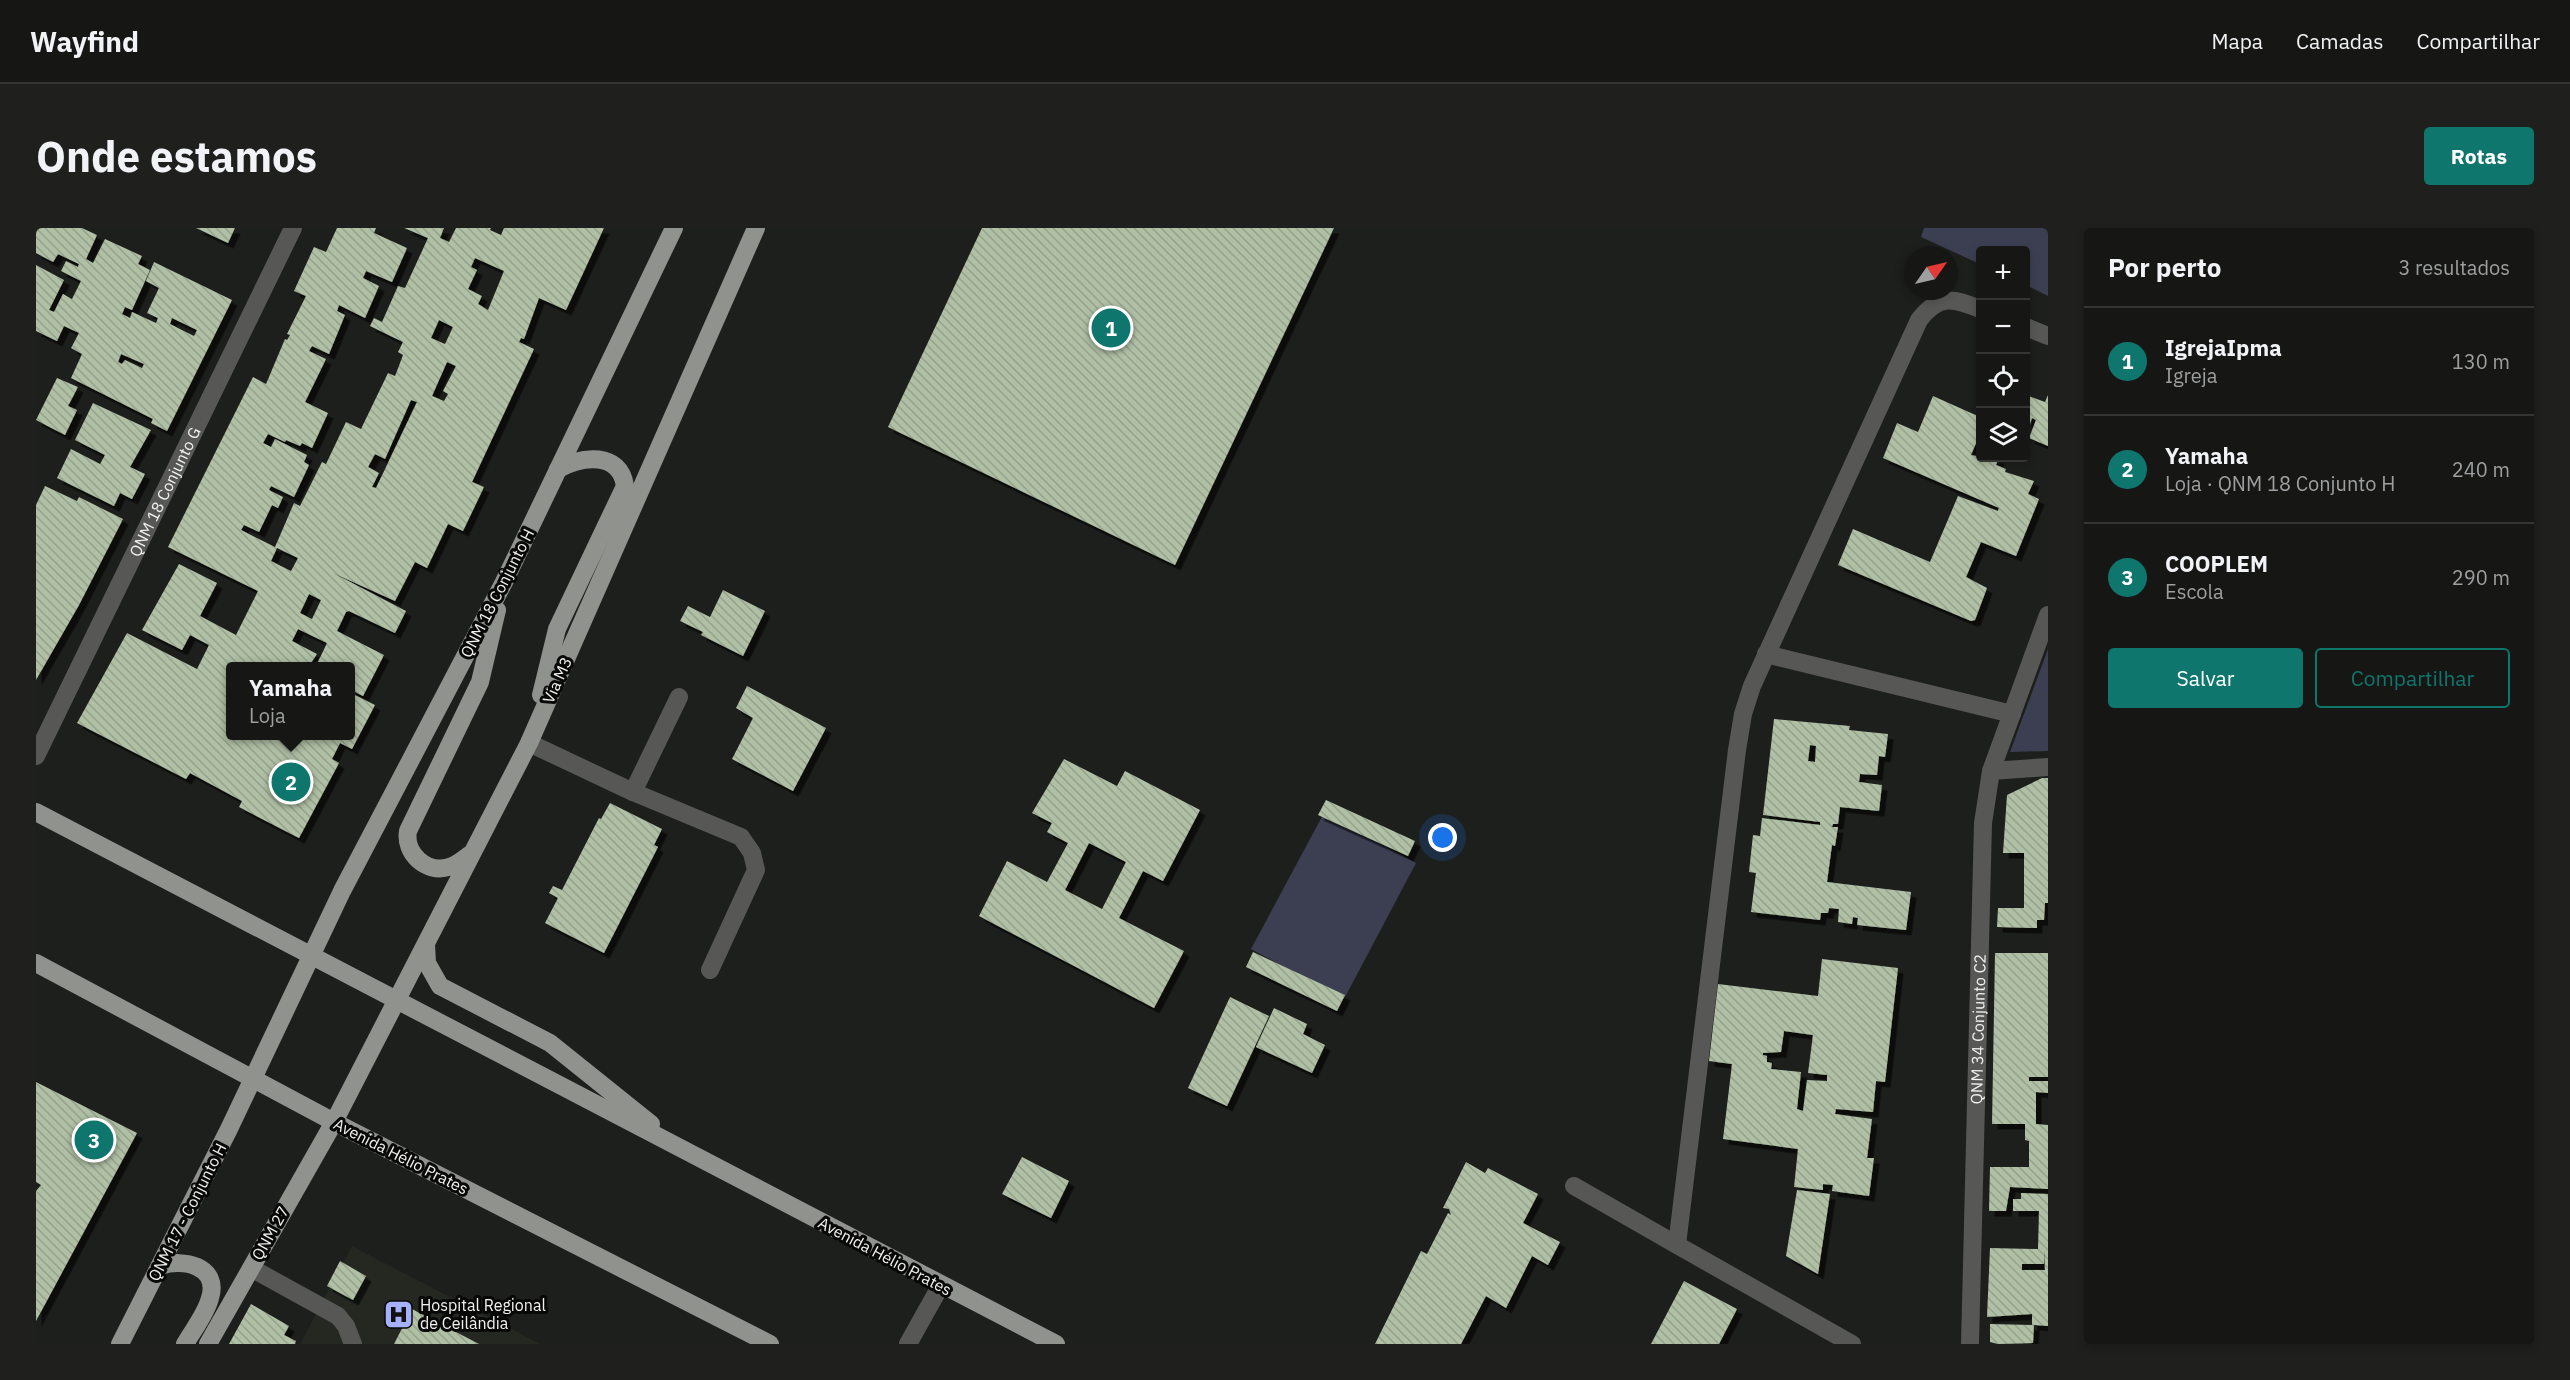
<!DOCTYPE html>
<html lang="pt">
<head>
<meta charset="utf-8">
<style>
	body { margin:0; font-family:"IBM Plex Sans",sans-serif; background:#1f201e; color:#f1f3f6 }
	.controls { position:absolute; right:18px; top:18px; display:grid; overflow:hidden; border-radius:6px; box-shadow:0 3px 9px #0003 }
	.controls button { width:54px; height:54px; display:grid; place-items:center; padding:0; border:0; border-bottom:2px solid #353634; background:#161715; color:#f1f3f6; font:30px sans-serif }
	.compass { position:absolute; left:1868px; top:18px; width:54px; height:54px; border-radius:50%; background:#161715; box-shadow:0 3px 9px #0003; rotate:56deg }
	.you { position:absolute; left:1407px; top:610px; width:21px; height:21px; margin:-15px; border:4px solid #fff; border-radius:50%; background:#1a73e8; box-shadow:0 0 0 9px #1a73e833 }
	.badge { display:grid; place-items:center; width:39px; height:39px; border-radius:50%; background:#0f766e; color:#fff; font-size:20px; font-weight:700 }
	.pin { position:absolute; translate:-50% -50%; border:3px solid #fff; box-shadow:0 2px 6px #0006 }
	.popup { position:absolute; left:190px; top:434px; width:129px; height:78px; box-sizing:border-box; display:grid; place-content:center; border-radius:6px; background:#161715; filter:drop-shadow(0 2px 4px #0005); font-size:20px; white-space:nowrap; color:#9e9fa0 }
	.popup b { font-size:22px; color:#f1f3f6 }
	.popup::after { content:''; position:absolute; left:50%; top:100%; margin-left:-12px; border:12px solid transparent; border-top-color:#161715 }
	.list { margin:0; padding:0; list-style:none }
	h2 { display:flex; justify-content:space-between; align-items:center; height:78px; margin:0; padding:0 24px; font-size:26px }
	h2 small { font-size:20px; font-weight:400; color:#9e9fa0 }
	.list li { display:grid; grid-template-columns:39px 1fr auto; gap:18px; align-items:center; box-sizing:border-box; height:108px; padding:0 24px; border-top:2px solid #353634 }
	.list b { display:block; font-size:22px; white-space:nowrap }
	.list p { margin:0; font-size:20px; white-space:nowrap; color:#9e9fa0 }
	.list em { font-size:20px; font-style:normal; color:#9e9fa0 }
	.actions { display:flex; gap:12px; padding:18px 24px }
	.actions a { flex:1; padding:14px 0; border:2px solid #0f766e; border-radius:6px; text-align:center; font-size:21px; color:#0f766e }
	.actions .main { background:#0f766e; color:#fff }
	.icon { flex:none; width:33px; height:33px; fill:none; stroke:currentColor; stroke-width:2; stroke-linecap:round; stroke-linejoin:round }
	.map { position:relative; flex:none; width:2012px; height:1116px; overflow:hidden; border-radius:6px }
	header { display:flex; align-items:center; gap:36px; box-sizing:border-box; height:84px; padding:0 30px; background:#161715; border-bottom:2px solid #353634 }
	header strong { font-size:28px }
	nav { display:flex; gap:33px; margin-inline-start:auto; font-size:21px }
	.intro { display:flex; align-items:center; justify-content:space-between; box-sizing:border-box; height:144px; padding:0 36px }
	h1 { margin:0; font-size:42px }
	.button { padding:15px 27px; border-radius:6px; background:#0f766e; color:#fff; font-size:21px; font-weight:700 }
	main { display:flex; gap:36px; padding:0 36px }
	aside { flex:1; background:#161715; border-radius:6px; box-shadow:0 3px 9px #0003 }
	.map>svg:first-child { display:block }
	.built { fill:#242820 }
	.green { fill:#3c3f52 }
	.building { fill:url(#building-back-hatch); fill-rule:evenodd; filter:url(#shadow) }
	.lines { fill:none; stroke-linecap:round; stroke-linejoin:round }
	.minor { stroke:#575856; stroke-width:18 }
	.major { stroke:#90928e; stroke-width:18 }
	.labels { text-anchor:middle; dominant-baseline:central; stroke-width:6; stroke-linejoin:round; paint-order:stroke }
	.street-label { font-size:16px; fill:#f1f2f0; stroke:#080907 }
	.poi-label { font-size:16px; fill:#f1f2f0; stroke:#080907; text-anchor:start }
</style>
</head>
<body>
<header>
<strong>Wayfind</strong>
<nav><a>Mapa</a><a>Camadas</a><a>Compartilhar</a></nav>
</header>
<div class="intro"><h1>Onde estamos</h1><a class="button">Rotas</a></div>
<main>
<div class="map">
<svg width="2012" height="1116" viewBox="0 0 2012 1116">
	<defs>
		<pattern id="building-back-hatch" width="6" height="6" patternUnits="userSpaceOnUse" patternTransform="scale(1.5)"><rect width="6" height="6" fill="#b0c0a5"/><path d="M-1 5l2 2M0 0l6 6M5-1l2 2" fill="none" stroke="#96a28e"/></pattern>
		<filter id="shadow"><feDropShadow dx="5.5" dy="5.5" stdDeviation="0" flood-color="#0009"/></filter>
	</defs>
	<rect width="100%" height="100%" fill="#1d1f1c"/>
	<path class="built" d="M316 1018 504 1116H264Z"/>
	<g class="green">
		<path d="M1888 0H2012V68L1990 57V22H1944V36L1885 9Z"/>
		<path d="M2012 421V523L1974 524Z"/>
		<path d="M1288 585 1380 635 1308 771 1215 721Z"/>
	</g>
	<g class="building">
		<path d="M0 0H46L61 7 50 31 57 35 69 11 106 28 102 36 114 42 96 82 89 79 86 86 94 90 96 84 120 95 122 90 111 85 123 60 110 53 118 34 196 72 131 203 115 195 117 191 35 150 46 126 35 120 43 105 28 98 21 113 0 103V37L28 52 13 82 18 84 27 66 36 71 45 53 25 43 30 33 42 39 43 36 22 26 17 34 0 25ZM136 90 161 102 158 108 134 96ZM85 126 108 136 106 140 89 132 86 136 82 134Z"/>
		<path d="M160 0H199L192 15Z"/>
		<path d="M301 0H340L338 5 371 20 356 54 330 43 327 50 343 58 329 90 303 77 301 83 309 87 293 126 276 118 273 123 290 131 269 174 292 185 276 220 266 215 264 218 250 212 249 214 232 206 227 215 235 219 239 211 271 227 268 234 273 237 258 269 235 258 233 262 247 269 242 280 236 277 223 304 208 297 205 302 239 319 258 275 264 278 286 234 290 236 310 194 325 201 352 145 359 148 361 143 367 127 362 124 367 114 334 98 338 90 346 94 362 58 369 60 392 10 368 0H408L404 10 413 14 420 0H455L454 2 465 7 468 0H568L530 82 503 70 488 111 485 110 483 114 498 121 436 254 448 259 427 303 412 296 391 340 379 334 359 373 297 345 370 383 359 405 313 383 310 384 301 403 348 427 327 468 315 462V438H280L291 415 262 401 256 413 281 426 273 438H195V508H315V465L339 477 316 521 304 515 296 531 303 535 263 610 203 579 206 573 154 545 150 551 41 495 91 405 161 441 173 417 154 407 146 422 106 402 143 336 181 355 164 388 200 407 222 363 132 319 217 149 230 156 249 111 251 112 254 107 251 106 270 68 258 63 278 19 290 24ZM439 30 468 43 452 82 442 76 446 68 432 61 441 42 435 39ZM403 92 417 99 409 116 395 110ZM411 134 420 138 407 163 412 166 408 173 396 168ZM375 172 381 174 340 260 336 259 343 245 332 239 339 226 349 231ZM241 320 262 330 255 343 235 333ZM273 366 285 372 276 391 264 385Z"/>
		<path d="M946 0H1298L1139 337 852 199Z"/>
		<path d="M21 150 42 159 32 178 41 182 29 207 0 192Z"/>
		<path d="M1990 167 2009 174 2012 167V218L1993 210 2000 192 1996 190 1990 210Z"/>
		<path d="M1897 168 1944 189V206L1935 227 1940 228 1944 217V230H1963L1960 237 1970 241 1969 244 1998 253 1992 266 2003 271 1980 328 1945 314 1930 349 1951 360 1939 392 1935 393 1802 337 1817 301 1894 334 1922 268 1962 283 1963 280 1847 230 1861 195 1882 204Z"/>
		<path d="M57 175 115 202 94 239 109 246 96 271 84 265 78 278 21 250 35 221 64 236 69 227 39 212Z"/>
		<path d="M9 258 41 273 43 269 87 291 43 377 0 452V277Z"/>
		<path d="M687 362 729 383 707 428 665 407 667 404 644 393 652 378 674 389Z"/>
		<path d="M711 458 790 500 757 563 696 531 717 490 700 480Z"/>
		<path d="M1738 491 1814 498 1813 502 1852 506 1849 529 1843 528 1841 547 1824 546 1823 554 1846 557 1843 583 1804 579 1802 596H1797L1796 599H1802L1799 618 1796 617 1791 654 1875 664 1870 702 1821 697 1822 690 1817 689 1816 696 1802 694 1803 681 1793 680 1792 685H1785L1784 692 1715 684 1720 645 1713 644 1717 607 1724 608 1726 590 1784 597V594L1727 587ZM1774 517 1780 518 1779 534 1772 533Z"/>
		<path d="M1028 531 1081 558 1089 543 1164 582 1127 653 1107 643 1083 690 1148 723 1118 780 943 688 971 633 1011 654 1032 615 1011 604 1016 595 996 585ZM1053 615 1090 634 1066 681 1029 662Z"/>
		<path d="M2006 550H2012V675H2009L2008 692H2001V700L1961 699 1962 680H1988V625H1967L1971 567Z"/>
		<path d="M1290 572 1379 613 1372 628 1282 587Z"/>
		<path d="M574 575 626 601 618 617 622 619 568 725 509 695 522 670 513 665 517 658 526 662 563 590 565 591Z"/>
		<path d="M1217 724 1309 767 1301 783 1210 739Z"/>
		<path d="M1959 725H2012V849H1993V853H2012V865L2000 864V896L2012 897V961L1974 959 1970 983H1953L1954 939H1993V913L1989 912V896H1956Z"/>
		<path d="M1786 731 1862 740 1849 854 1840 853 1837 884 1800 881 1799 886 1836 891 1831 930H1838L1833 968 1796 963 1797 957 1787 956V962L1758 959 1762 921 1687 911 1696 836 1673 833 1682 756 1782 768ZM1748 803 1777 807 1772 845 1791 847V853L1771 852 1767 883 1761 881 1765 844 1735 841 1736 835 1731 834V828L1727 827V825L1745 824Z"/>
		<path d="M1194 769 1233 788 1191 878 1152 860Z"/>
		<path d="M1238 780 1271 796 1267 806 1289 817 1276 845 1220 819Z"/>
		<path d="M0 854 101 905 0 1093V963L5 957 0 954Z"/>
		<path d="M986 929 1033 953 1015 990 966 966Z"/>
		<path d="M1430 934 1449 945 1452 940 1502 966 1487 995 1524 1014 1512 1037 1496 1028 1470 1080 1450 1068 1425 1116H1339L1385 1023 1391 1026 1412 985 1415 987 1413 981 1407 980Z"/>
		<path d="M1761 962 1794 966 1782 1046 1750 1028Z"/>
		<path d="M1985 965 2012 966V1098L1998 1097 1997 1115 1962 1116 1954 1114V1096L1996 1097V1086L1951 1089 1954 1020 2002 1021 2003 983H1977V971H1985ZM2008 1021 2009 1042H1986V1036H2008Z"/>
		<path d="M304 1033 330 1048 317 1072 291 1058Z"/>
		<path d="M1648 1053 1701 1081 1683 1116H1615Z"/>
		<path d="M215 1076 253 1098 248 1107 260 1113 259 1116H193Z"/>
		<path d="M376 1081 443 1116H358Z"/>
	</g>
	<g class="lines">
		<g class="minor">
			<path d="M1990 99 2012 108"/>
			<path d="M1730 426 1976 486"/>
			<path d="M493 515 597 564 643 469"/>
			<path id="s1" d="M0 528 257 0"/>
			<path d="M1955 543 2012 387"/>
			<path d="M597 564 705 609 716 625 720 642 674 742"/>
			<path d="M1538 958 1641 1017"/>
			<path d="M215 1040 302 1088 310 1098 317 1116"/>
			<path d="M872 1116 905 1057"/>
			<path d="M1816 1116 1641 1017 1701 522 1707 486 1716 458 1883 92C1903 66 1917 70 1944 81"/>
			<path id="s2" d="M1934 1116 1947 595 1955 543 2012 539"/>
		</g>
		<g class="major">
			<path d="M505 467 521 401 589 258C584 223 546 228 522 241"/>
			<path d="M0 584 1020 1116"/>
			<path d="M433 627C426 632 421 637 413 639 390 646 368 625 372 603L444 454 461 382"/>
			<path d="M390 716 391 735 404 758 514 815 615 896"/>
			<path d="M0 735 298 894 734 1116"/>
			<path d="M124 1038C147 1030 184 1038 174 1070 170 1086 157 1102 149 1116"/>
			<path d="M84 1116 193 901 306 663 468 354 638 0"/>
			<path d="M172 1116 298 894 493 515 720 0"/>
		</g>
	</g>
	<defs>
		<symbol id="hospital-square" viewBox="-11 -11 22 22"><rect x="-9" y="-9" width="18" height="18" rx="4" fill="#a5b1fc" stroke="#080907"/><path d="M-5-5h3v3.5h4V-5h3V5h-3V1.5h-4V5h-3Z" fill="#111"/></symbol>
	</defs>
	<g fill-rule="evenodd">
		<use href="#hospital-square" x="346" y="1070" width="33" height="33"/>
	</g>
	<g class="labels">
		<g class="street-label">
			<text stroke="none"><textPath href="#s1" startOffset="294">QNM 18 Conjunto G</textPath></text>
			<text transform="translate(461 365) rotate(-63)">QNM 18 Conjunto H</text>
			<text transform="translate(521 452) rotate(-66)">Via M3</text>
			<text stroke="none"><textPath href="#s2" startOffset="315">QNM 34 Conjunto C2</textPath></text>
			<text transform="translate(365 928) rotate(27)">Avenida Hélio Prates</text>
			<text transform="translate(151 984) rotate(-63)">QNM 17 - Conjunto H</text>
			<text transform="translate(234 1005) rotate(-61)">QNM 27</text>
			<text transform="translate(849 1028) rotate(28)">Avenida Hélio Prates</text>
		</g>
		<g class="poi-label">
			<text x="384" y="1077">Hospital Regional<tspan x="384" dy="18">de Ceilândia</tspan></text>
		</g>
	</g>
</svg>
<div class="controls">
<button>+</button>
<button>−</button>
<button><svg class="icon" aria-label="locate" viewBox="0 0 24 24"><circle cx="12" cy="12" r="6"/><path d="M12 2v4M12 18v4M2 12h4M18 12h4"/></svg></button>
<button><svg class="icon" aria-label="layers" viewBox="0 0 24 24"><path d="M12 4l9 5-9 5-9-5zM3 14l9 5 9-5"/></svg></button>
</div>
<svg class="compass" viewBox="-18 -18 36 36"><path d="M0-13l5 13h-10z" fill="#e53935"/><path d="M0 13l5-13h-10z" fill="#9e9fa0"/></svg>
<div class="you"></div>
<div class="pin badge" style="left:1075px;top:100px">1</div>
<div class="pin badge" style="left:255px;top:554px">2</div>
<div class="popup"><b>Yamaha</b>Loja</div>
<div class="pin badge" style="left:58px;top:912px">3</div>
</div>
<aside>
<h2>Por perto<small>3 resultados</small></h2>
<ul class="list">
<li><span class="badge">1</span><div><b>IgrejaIpma</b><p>Igreja</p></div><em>130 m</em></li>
<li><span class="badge">2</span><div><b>Yamaha</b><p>Loja · QNM 18 Conjunto H</p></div><em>240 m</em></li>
<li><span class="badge">3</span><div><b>COOPLEM</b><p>Escola</p></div><em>290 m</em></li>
</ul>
<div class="actions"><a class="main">Salvar</a><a>Compartilhar</a></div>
</aside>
</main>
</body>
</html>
